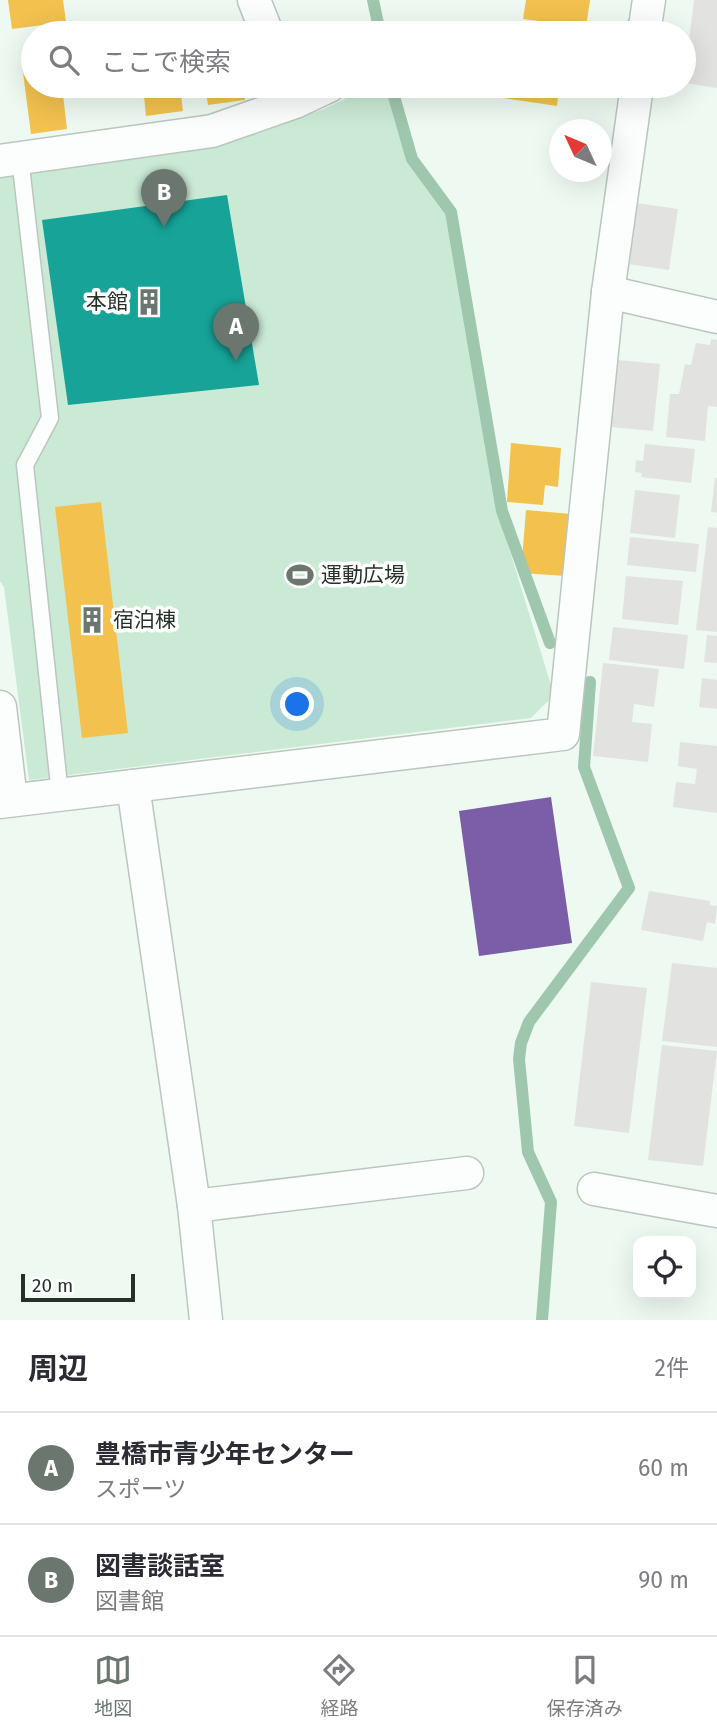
<!DOCTYPE html>
<html lang="ja">
<head>
<meta charset="utf-8">
<style>
	body { margin:0; font-family:"Fira Sans","Noto Sans JP",sans-serif; background:#f2f2f3; color:#2b2b33 }
	.controls { position:absolute; right:21px; bottom:21px; display:grid; overflow:hidden; border-radius:14px; box-shadow:0 7px 28px #0002 }
	.controls button { width:63px; height:63px; display:grid; place-items:center; padding:0; border:0; border-bottom:2px solid #e1e1e2; background:#fff; color:#2b2b33; font:35px sans-serif }
	.compass { position:absolute; left:549px; top:119px; width:63px; height:63px; border-radius:50%; background:#fff; box-shadow:0 7px 28px #0002; rotate:314deg }
	.scale { position:absolute; left:21px; bottom:18px; width:114px; box-sizing:border-box; padding-left:7px; border:4px solid #253029; border-top:0; font-size:19px; line-height:24px; white-space:nowrap; color:#253029; -webkit-text-stroke:5px #fff; paint-order:stroke }
	.you { position:absolute; left:298px; top:705px; width:24px; height:24px; margin:-18px; border:5px solid #fff; border-radius:50%; background:#1a73e8; box-shadow:0 0 0 10px #1a73e833 }
	.badge { display:grid; place-items:center; width:46px; height:46px; border-radius:50%; background:#6b766f; color:#fff; font-size:23px; font-weight:700 }
	.pin { position:absolute; translate:-50% -58px; filter:drop-shadow(0 2px 4px #0008) }
	.pin::after { content:''; position:absolute; top:37px; width:24px; height:21px; background:inherit; clip-path:polygon(0 0,100% 0,50% 100%) }
	.list { margin:0; padding:0; list-style:none }
	h2 { display:flex; justify-content:space-between; align-items:center; height:91px; margin:0; padding:0 28px; font-size:30px }
	h2 small { font-size:23px; font-weight:400; color:#7c7c81 }
	.list li { display:grid; grid-template-columns:46px 1fr auto; gap:21px; align-items:center; box-sizing:border-box; height:112px; padding:0 28px; border-top:2px solid #e1e1e2 }
	.list b { display:block; font-size:26px; white-space:nowrap }
	.list p { margin:0; font-size:23px; white-space:nowrap; color:#7c7c81 }
	.list em { font-size:23px; font-style:normal; color:#7c7c81 }
	.icon { flex:none; width:38px; height:38px; fill:none; stroke:currentColor; stroke-width:2; stroke-linecap:round; stroke-linejoin:round }
	.map { position:relative; flex:none; width:717px; height:1320px; overflow:hidden }
	.search { position:absolute; background:#fff; box-shadow:0 7px 28px #0002; left:21px; right:21px; top:21px; height:77px; display:flex; align-items:center; gap:18px; box-sizing:border-box; padding:0 24px; border-radius:38px; color:#7c7c81; font-size:26px }
	.sheet { height:315px; background:#fff }
	nav { display:flex; justify-content:space-around; align-items:center; box-sizing:border-box; height:98px; border-top:2px solid #e1e1e2; background:#fff; font-size:19px; color:#7c7c81 }
	nav a { display:grid; justify-items:center; gap:4px }
	nav .on { color:#6b766f }
	.map>svg:first-child { display:block }
	.garden { fill:#caead5 }
	.homes { fill:#f2c14e }
	.offices { fill:#7b5ea7 }
	.public { fill:#17a398 }
	.lines { fill:none; stroke-linecap:round; stroke-linejoin:round }
	.stream { stroke:#9fc7ad; stroke-width:12 }
	.building { fill:#e2e3e1 }
	.lane-casing { stroke:#bbc6bf; stroke-width:19 }
	.street-casing { stroke:#bbc6bf; stroke-width:35 }
	.lane { stroke:#fcfefd; stroke-width:16 }
	.street { stroke:#fcfefd; stroke-width:32 }
	.labels { text-anchor:middle; dominant-baseline:central; stroke-width:7; stroke-linejoin:round; paint-order:stroke }
	.poi-label { font-size:21px; fill:#253029; stroke:#fff; text-anchor:start }
</style>
</head>
<body>
<div class="map">
<svg width="717" height="1320" viewBox="0 0 717 1320">
	<rect width="100%" height="100%" fill="#edf9f1"/>
	<path class="garden" d="M371 86H388L408 160 447 212 497 509 554 695 531 718 29 780 4 587 0 581V177L214 144 322 110Z"/>
	<g class="homes">
		<path d="M8 0H63L66 22 12 29Z"/>
		<path d="M526 0H590L586 27 523 19Z"/>
		<path d="M235 23 236 33H199L198 28Z"/>
		<path d="M33 55V86H62L67 129 31 134 21 57Z"/>
		<path d="M143 86H180L183 111 146 116Z"/>
		<path d="M205 86H243L245 100 208 105Z"/>
		<path d="M421 86H559L557 106Z"/>
		<path d="M511 443 561 448 558 487 545 485 543 505 507 502Z"/>
		<path d="M101 502 128 733 82 738 55 507Z"/>
		<path d="M526 510 571 514 566 576 521 573Z"/>
	</g>
	<path class="offices" d="M551 797 572 943 479 956 459 811Z"/>
	<path class="public" d="M227 195 259 385 68 405 42 220Z"/>
	<g class="lines">
		<g class="stream">
			<path d="M373 0 380 33"/>
			<path d="M391 86 412 159 451 212 502 511 550 643"/>
			<path d="M542 1320 551 1202 528 1152 519 1059 521 1043 529 1022 629 888 584 767 590 682"/>
		</g>
	</g>
	<g class="building">
		<path d="M694 0H717V88L684 83Z"/>
		<path d="M637 203 678 209 669 270 628 264Z"/>
		<path d="M711 339 717 340V407L708 406 705 441 666 437 670 394H679L685 364 691 365 696 343 710 345Z"/>
		<path d="M617 360 660 364 653 431 611 427Z"/>
		<path d="M645 444 695 449 691 483 641 477 642 473 635 472 636 460 643 461Z"/>
		<path d="M715 478H717V513L711 512Z"/>
		<path d="M635 490 680 495 675 538 630 533Z"/>
		<path d="M708 527 717 528V632L696 630Z"/>
		<path d="M630 537 699 544 696 572 627 565Z"/>
		<path d="M626 576 683 581 678 625 622 619Z"/>
		<path d="M613 627 688 635 684 669 609 660Z"/>
		<path d="M707 635 717 636V663L704 662Z"/>
		<path d="M603 663 659 669 654 707 634 704 632 722 652 724 648 762 593 756Z"/>
		<path d="M702 678 717 680V709L699 707Z"/>
		<path d="M680 742 717 746V813L673 807 676 782 695 784 697 769 678 766Z"/>
		<path d="M649 891 710 901V905L717 906 715 924 707 922 703 941 641 930Z"/>
		<path d="M672 963 717 968V1047L662 1041Z"/>
		<path d="M591 982 647 988 629 1133 574 1126Z"/>
		<path d="M662 1045 717 1051 703 1166 648 1160Z"/>
	</g>
	<g class="lines">
		<defs>
			<path id="lane" d="M20 158 50 418 25 465 60 795"/>
			<g id="street">
				<path d="M254 0 267 33"/>
				<path d="M644 33 649 0"/>
				<path d="M0 161 212 131 295 102 329 86"/>
				<path d="M608 292 717 317"/>
				<path d="M0 707 11 800"/>
				<path d="M133 786 194 1206 206 1320"/>
				<path d="M0 802 563 734 608 292 637 86"/>
				<path d="M594 1189 717 1211"/>
				<path d="M194 1206 467 1173"/>
			</g>
		</defs>
		<use href="#lane" class="lane-casing"/>
		<use href="#street" class="street-casing"/>
		<use href="#lane" class="lane"/>
		<use href="#street" class="street"/>
	</g>
	<defs>
		<symbol id="building-bare" viewBox="-9 -9 18 18"><path d="M-4-6H4V6H1V3H-1V6H-4ZM-2.5-4.3h1.7v1.8h-1.7ZM.8-4.3h1.7v1.8H.8ZM-2.5-1h1.7V.8h-1.7ZM.8-1h1.7V.8H.8Z" fill="#6b766f" stroke="#fff" stroke-width="2.5" paint-order="stroke"/></symbol>
		<symbol id="stadium-bare" viewBox="-9 -9 18 18"><path d="M0-5a6.5 5 0 1 0 0 10a6.5 5 0 1 0 0-10ZM-3.5-1.8h7v3.6h-7Z" fill="#6b766f" stroke="#fff" stroke-width="2.5" paint-order="stroke"/></symbol>
	</defs>
	<g fill-rule="evenodd">
		<use href="#building-bare" x="130" y="283" width="38" height="38"/>
		<use href="#stadium-bare" x="281" y="556" width="38" height="38"/>
		<use href="#building-bare" x="73" y="601" width="38" height="38"/>
	</g>
	<g class="labels">
		<g class="poi-label">
			<text x="128" y="302" text-anchor="end">本館</text>
			<text x="321" y="575">運動広場</text>
			<text x="113" y="620">宿泊棟</text>
		</g>
	</g>
</svg>
<div class="controls">
<button><svg class="icon" aria-label="locate" viewBox="0 0 24 24"><circle cx="12" cy="12" r="6"/><path d="M12 2v4M12 18v4M2 12h4M18 12h4"/></svg></button>
</div>
<svg class="compass" viewBox="-18 -18 36 36"><path d="M0-13l5 13h-10z" fill="#e53935"/><path d="M0 13l5-13h-10z" fill="#7c7c81"/></svg>
<div class="scale">20 m</div>
<div class="you"></div>
<div class="pin badge" style="left:236px;top:361px">A</div>
<div class="pin badge" style="left:164px;top:227px">B</div>
<div class="search"><svg class="icon" aria-label="search" viewBox="0 0 24 24"><circle cx="10" cy="10" r="6"/><path d="M15 15l6 6"/></svg>ここで検索</div>
</div>
<section class="sheet">
<h2>周辺<small>2件</small></h2>
<ul class="list">
<li><span class="badge">A</span><div><b>豊橋市青少年センター</b><p>スポーツ</p></div><em>60 m</em></li>
<li><span class="badge">B</span><div><b>図書談話室</b><p>図書館</p></div><em>90 m</em></li>
</ul>
</section>
<nav>
<a class="on"><svg class="icon" aria-label="map" viewBox="0 0 24 24"><path d="M3 6l6-2 6 2 6-2v14l-6 2-6-2-6 2zM9 4v14M15 6v14"/></svg>地図</a>
<a><svg class="icon" aria-label="directions" viewBox="0 0 24 24"><path d="M12 3l9 9-9 9-9-9zM9 14v-3h6M13 9l2 2-2 2"/></svg>経路</a>
<a><svg class="icon" aria-label="saved" viewBox="0 0 24 24"><path d="M7 4h10v16l-5-4-5 4z"/></svg>保存済み</a>
</nav>
</body>
</html>
